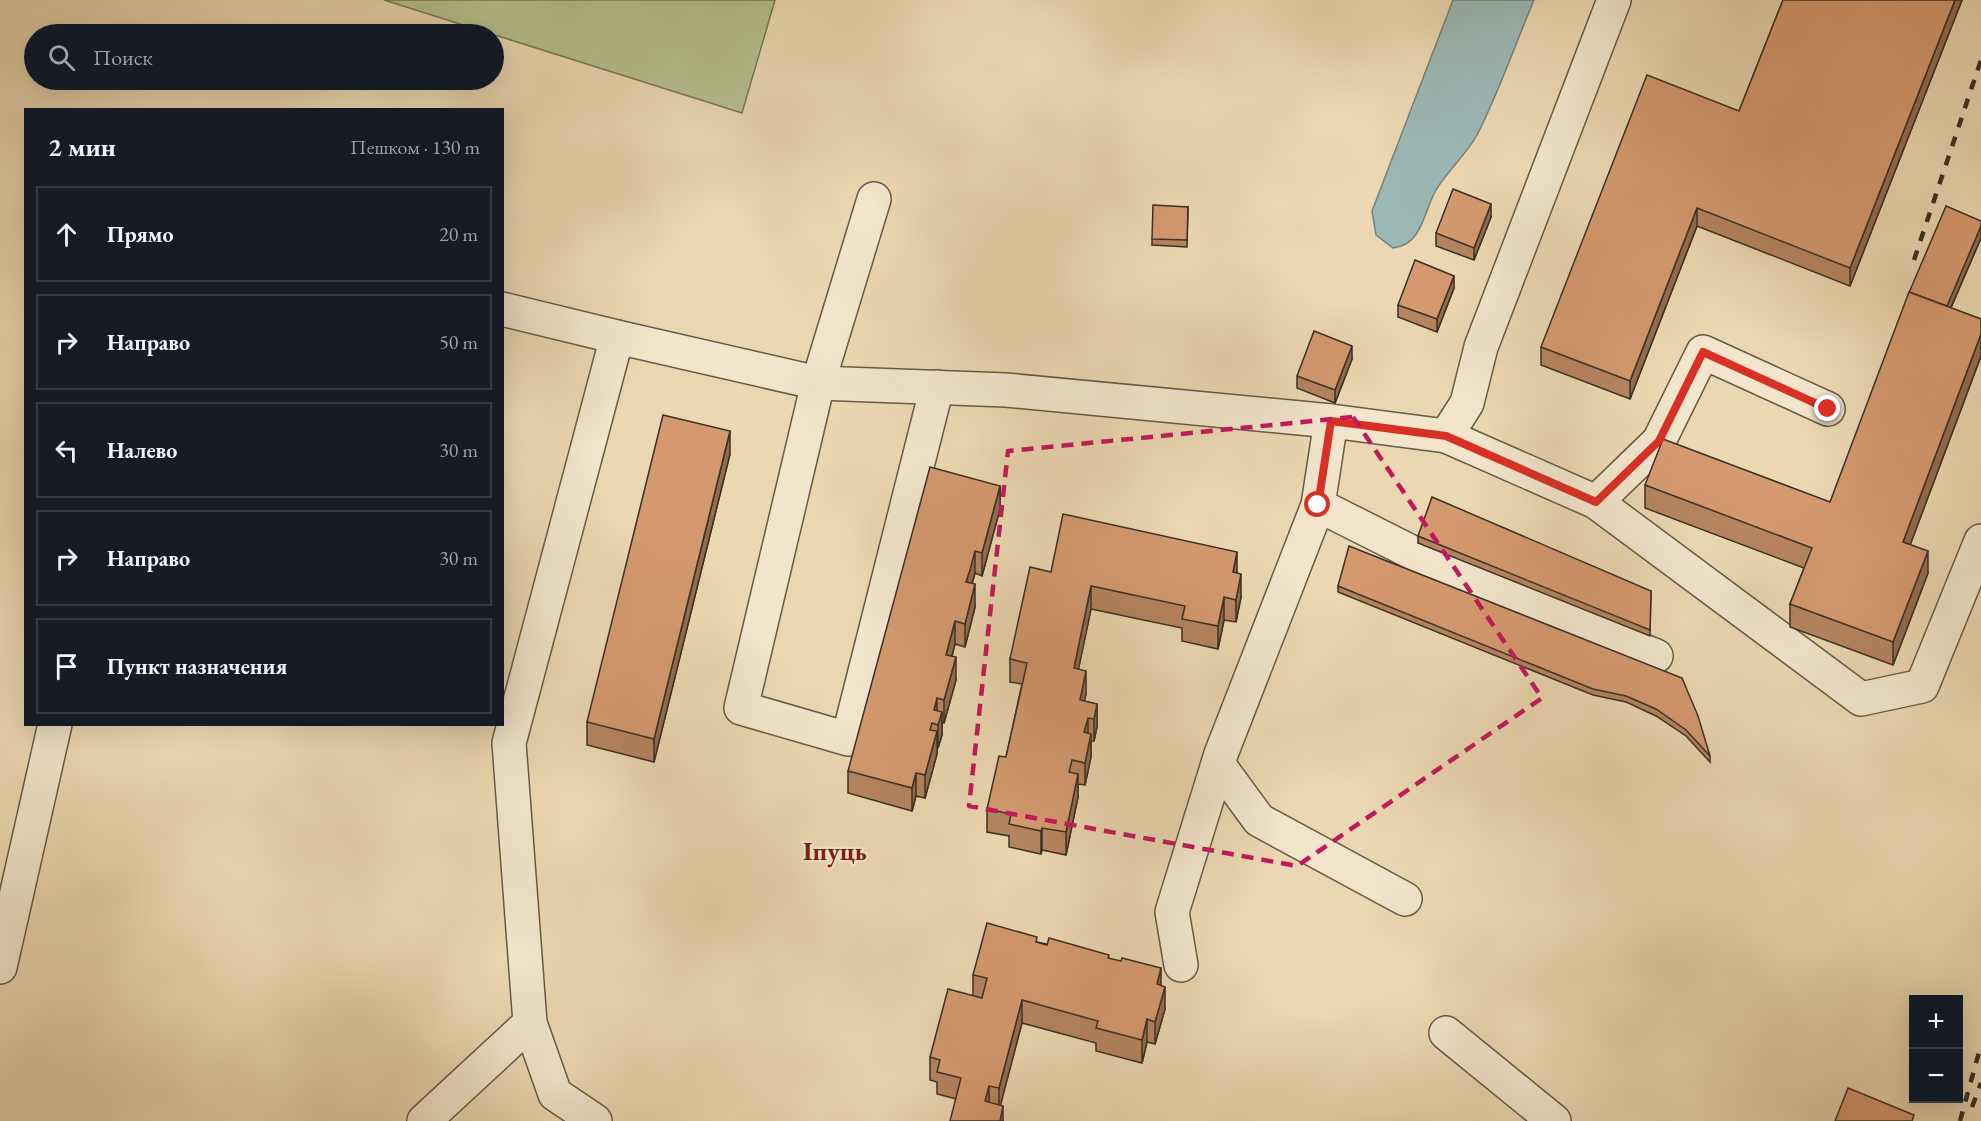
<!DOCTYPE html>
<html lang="ru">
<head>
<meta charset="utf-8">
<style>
	body { margin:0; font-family:"EB Garamond",serif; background:#242831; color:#f1f3f6 }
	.controls { position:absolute; right:18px; bottom:18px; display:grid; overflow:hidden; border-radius:0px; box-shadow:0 6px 24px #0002 }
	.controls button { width:54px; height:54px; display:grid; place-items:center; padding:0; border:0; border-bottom:2px solid #363941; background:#171b24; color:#f1f3f6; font:30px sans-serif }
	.stop { position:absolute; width:18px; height:18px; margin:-14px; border:4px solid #d93025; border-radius:50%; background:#fff }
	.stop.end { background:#d93025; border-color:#fff; box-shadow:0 2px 6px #0008 }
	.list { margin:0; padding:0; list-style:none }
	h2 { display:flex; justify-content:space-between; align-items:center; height:78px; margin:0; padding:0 24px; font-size:26px }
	h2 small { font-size:20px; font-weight:400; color:#9ea1a6 }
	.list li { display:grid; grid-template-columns:39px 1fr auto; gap:18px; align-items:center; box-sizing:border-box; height:96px; margin:0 12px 12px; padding:0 12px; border:2px solid #363941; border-radius:0px }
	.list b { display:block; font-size:22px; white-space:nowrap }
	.list em { font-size:20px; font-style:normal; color:#9ea1a6 }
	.icon { flex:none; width:33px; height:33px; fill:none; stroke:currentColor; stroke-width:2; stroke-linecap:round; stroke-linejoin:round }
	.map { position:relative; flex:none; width:1981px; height:1121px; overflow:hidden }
	.search { position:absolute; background:#171b24; box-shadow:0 6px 24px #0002; left:24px; top:24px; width:480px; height:66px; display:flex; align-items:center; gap:15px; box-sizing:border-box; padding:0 21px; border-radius:33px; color:#9ea1a6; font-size:22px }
	.panel { position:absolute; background:#171b24; box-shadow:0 6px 24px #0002; left:24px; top:108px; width:480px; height:618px; border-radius:0px }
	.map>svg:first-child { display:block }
	.green { fill:#b5bf8d; stroke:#77785a; stroke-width:1.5 }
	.water { fill:#9bb8b5; stroke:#74827c; stroke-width:1.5 }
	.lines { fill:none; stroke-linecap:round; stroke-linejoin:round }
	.minor-casing { stroke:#665a49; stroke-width:36 }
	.minor { stroke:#f2e5cc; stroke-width:33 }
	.rail { stroke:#393126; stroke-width:4.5; stroke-dasharray:10 10; stroke-linecap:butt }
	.wall { fill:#b6845f; stroke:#393126; stroke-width:1.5 }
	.shaded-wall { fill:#946b4d; stroke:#393126; stroke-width:1.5 }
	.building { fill:#d4996e; stroke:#393126; stroke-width:1.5 }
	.route { stroke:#d93025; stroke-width:8 }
	.marked { fill:none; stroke:#c2185b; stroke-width:4.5; stroke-dasharray:12 8; stroke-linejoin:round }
	.labels { text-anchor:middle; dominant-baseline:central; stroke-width:4.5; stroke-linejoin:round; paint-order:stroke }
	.quarter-label { font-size:26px; font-weight:bold; fill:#7a1f14; stroke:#f2e5cc }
</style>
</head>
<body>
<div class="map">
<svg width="1981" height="1121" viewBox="0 0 1981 1121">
	<rect width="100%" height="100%" fill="#ebd7b1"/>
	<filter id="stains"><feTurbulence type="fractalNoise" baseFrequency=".00333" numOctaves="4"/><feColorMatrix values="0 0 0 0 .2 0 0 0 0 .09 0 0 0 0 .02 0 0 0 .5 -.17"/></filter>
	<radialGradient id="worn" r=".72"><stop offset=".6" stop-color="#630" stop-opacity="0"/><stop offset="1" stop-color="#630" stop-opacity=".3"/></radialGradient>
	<path class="green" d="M384 0H775L742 113Z"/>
	<path class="water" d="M1453 0H1534C1515 45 1499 92 1477 135 1466 155 1448 170 1436 190 1423 213 1423 244 1393 248L1376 235 1372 211Z"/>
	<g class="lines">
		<defs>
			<g id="minor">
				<path d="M874 199 818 383 741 708 848 739 937 387"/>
				<path d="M502 309 617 337 509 743 530 1023 555 1094 595 1121"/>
				<path d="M617 337 818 383 1006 390 1331 421 1446 436 1596 502 1861 699 1922 686 1981 541"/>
				<path d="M1446 436 1467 403 1481 347 1614 0"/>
				<path d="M1596 502 1659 441 1703 352 1828 409"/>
				<path d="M1318 505 1455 574 1656 656"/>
				<path d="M1218 764 1259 820 1405 899"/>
				<path d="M1181 965 1172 912 1221 754 1318 505 1331 421"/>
				<path d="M0 967 55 724"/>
				<path d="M1446 1033 1554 1121"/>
				<path d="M424 1121 530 1023"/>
			</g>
		</defs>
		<use href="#minor" class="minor-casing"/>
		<use href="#minor" class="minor"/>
		<g class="rail">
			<path d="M1914 260 1981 60"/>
			<path d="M1972 1107 1981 1083"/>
			<path d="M1960 1121 1981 1045"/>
		</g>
	</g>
	<g class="wall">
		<path d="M1783 0H1962L1850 286 1697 226 1630 399 1541 365V347L1739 111Z"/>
		<path d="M1188 207 1187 247 1152 245V239Z"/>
		<path d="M1491 217 1474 260 1436 246V233Z"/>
		<path d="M1981 221V238L1951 308 1981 319V356L1910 545 1928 573 1893 665 1790 627V604L1804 568 1645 508V485L1830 502Z"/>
		<path d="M1454 288 1437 332 1398 317V305Z"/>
		<path d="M1352 359 1335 403 1297 388V376Z"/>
		<path d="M730 454 654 762 587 745V722Z"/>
		<path d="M1000 486V509L982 576 975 573 972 584 975 607 965 647 955 644 952 656 956 680 944 723 942 722V735L938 748H937V754L925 798 916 796 912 811 848 793V771Z"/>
		<path d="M1418 536 1651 591 1650 636 1418 543Z"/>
		<path d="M1051 572 1237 573 1241 597 1236 622 1224 620 1218 649 1182 641V628L1091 609 1078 669 1086 694 1084 701 1097 704V727L1094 741H1091V757L1085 785 1078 784V797L1066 855 1042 850 1041 854 1009 847V836L987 832V809L1006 757 1022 684 1010 682V659Z"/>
		<path d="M1338 586 1682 678 1710 756V762L1686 736 1656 716 1626 702 1593 695 1338 592Z"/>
		<path d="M1037 942 1109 958 1161 985 1165 1009 1155 1044 1147 1042 1142 1063 1096 1051V1043L1022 1023 1000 1105 1003 1121 956 1099 937 1094V1082L930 1080V1057L973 995V975Z"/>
	</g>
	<g class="shaded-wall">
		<path d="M1955 0H1962L1850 286V268Z"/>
		<path d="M1491 204V217L1474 260V248Z"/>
		<path d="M1697 208V226L1630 399V381Z"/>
		<path d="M1981 226V238L1944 323V311Z"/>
		<path d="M1454 276V288L1437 332V319Z"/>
		<path d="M1981 334V356L1903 564V542Z"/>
		<path d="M1352 346V359L1335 403V390Z"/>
		<path d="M730 431V454L654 762V739Z"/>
		<path d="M1000 486V509L982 576V553Z"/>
		<path d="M975 551V573L966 605V582Z"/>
		<path d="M1928 551V573L1893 665V642Z"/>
		<path d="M1237 552V574L1233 572Z"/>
		<path d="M1241 574V597L1236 622V600Z"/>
		<path d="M975 584V607L965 647V624Z"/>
		<path d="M1091 586V609L1074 691V668Z"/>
		<path d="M1224 597V620L1218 649V626Z"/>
		<path d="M955 621V644L946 678V655Z"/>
		<path d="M956 657V680L944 723V700Z"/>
		<path d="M1086 671V694L1080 723V700Z"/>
		<path d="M937 698V721L934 710Z"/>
		<path d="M1097 704V727L1094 741V719Z"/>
		<path d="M942 712V735L938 748V725Z"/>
		<path d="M1088 718V740L1084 732Z"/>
		<path d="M937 731V754L925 798V775Z"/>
		<path d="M1091 734V757L1085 785V763Z"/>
		<path d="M916 773V796L912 811V788Z"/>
		<path d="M1078 774V797L1066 855V832Z"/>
		<path d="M1042 828V850L1041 854V831Z"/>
		<path d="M1161 968V990L1157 984Z"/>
		<path d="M1165 987V1009L1155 1044V1022Z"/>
		<path d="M1022 1000V1023L999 1111V1088Z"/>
		<path d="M1147 1019V1042L1142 1063V1040Z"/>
		<path d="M989 1086V1109L985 1101Z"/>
		<path d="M1003 1106V1121H1000Z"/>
	</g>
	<g class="building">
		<path d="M1783 0H1955L1850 268 1697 208 1630 381 1541 347 1647 75 1739 111Z"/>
		<path d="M1453 189 1491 204 1474 248 1436 233Z"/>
		<path d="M1153 205 1188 207 1187 240 1152 239Z"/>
		<path d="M1946 206 1981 221V226L1947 306 1909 292 1908 295Z"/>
		<path d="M1415 260 1454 276 1437 319 1398 305Z"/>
		<path d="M1909 292 1981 319V334L1903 542 1928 551 1893 642 1790 604 1812 548 1645 485 1663 439 1830 502Z"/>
		<path d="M1314 331 1352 346 1335 390 1297 376Z"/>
		<path d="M663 415 730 431 654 739 587 722Z"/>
		<path d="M930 467 1000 486 982 553 975 551 970 570 966 582 975 584 965 624 955 621 946 655 956 657 944 700 937 698 934 710 942 712 938 725 932 723 930 730 937 731 925 775 916 773 912 788 848 771Z"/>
		<path d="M1432 497 1651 591 1650 630 1418 536Z"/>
		<path d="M1063 514 1237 552 1233 572 1241 574 1236 600 1224 597 1218 626 1182 619 1185 606 1091 586 1074 668 1086 671 1080 700 1097 704 1094 719 1088 718 1084 732 1091 734 1085 763 1072 760 1069 772 1078 774 1066 832 1042 828 1041 831 1009 824 1011 814 987 809 999 756 1006 757 1027 663 1010 659 1030 567 1051 572Z"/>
		<path d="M1349 546 1682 678 1698 716 1710 756 1686 730 1656 709 1626 696 1593 689 1338 586Z"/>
		<path d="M987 923 1037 937 1036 942 1047 945 1049 938 1109 955 1108 958 1121 961 1122 958 1161 968 1157 984 1165 987 1155 1022 1147 1019 1142 1040 1096 1028 1098 1021 1022 1000 999 1088 989 1086 985 1101 1003 1106 1000 1121H950L961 1078 937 1072 940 1060 930 1057 948 989 982 998 987 978 973 975Z"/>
		<path d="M1848 1088 1914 1115 1912 1121H1835Z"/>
	</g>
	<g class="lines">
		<path class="route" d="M1318 505 1331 421 1446 436 1596 502 1659 441 1703 352 1828 409"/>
	</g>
	<path class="marked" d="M1353 417 1542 698 1297 866 969 806 1008 451Z"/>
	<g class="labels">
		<g class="quarter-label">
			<text x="835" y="851">Іпуць</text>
		</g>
	</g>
	<rect width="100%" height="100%" filter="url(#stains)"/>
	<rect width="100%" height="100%" fill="url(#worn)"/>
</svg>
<div class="controls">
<button>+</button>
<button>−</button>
</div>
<div class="stop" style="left:1318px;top:505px"></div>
<div class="stop end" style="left:1828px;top:409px"></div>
<div class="search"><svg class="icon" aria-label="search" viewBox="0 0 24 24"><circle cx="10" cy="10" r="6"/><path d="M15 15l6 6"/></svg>Поиск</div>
<section class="panel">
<h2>2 мин<small>Пешком · 130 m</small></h2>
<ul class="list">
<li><svg class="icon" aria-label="ahead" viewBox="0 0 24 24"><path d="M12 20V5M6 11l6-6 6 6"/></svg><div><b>Прямо</b></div><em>20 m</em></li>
<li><svg class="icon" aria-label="right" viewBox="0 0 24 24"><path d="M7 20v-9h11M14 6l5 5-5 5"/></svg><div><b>Направо</b></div><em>50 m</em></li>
<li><svg class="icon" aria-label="left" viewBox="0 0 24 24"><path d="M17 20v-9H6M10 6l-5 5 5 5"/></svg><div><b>Налево</b></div><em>30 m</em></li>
<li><svg class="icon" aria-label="right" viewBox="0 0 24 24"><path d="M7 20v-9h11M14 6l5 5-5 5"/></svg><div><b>Направо</b></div><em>30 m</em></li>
<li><svg class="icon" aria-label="arrive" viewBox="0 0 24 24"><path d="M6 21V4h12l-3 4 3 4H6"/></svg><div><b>Пункт назначения</b></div></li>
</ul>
</section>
</div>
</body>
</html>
